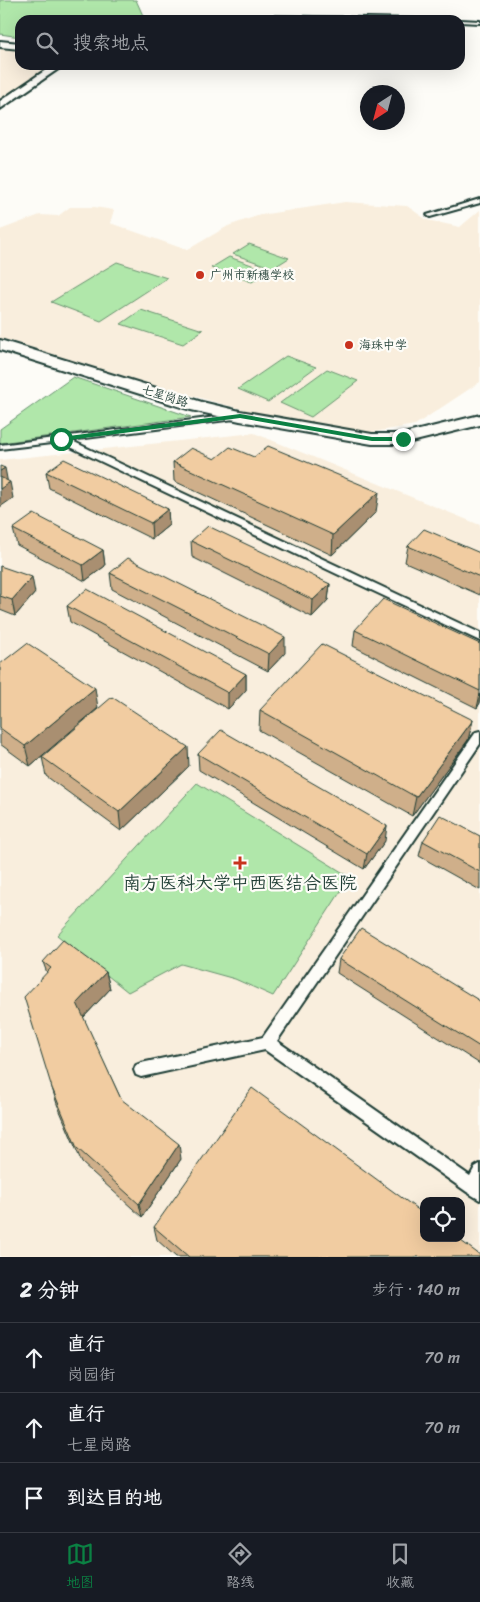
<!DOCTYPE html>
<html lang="zh">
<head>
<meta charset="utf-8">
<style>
	body { margin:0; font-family:Sriracha,"LXGW WenKai TC",sans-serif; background:#20242c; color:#f1f3f6 }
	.controls { position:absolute; right:15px; bottom:15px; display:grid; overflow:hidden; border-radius:10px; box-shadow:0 5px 20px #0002 }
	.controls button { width:45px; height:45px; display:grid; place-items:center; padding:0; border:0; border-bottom:1px solid #363941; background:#171b24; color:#f1f3f6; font:25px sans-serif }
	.compass { position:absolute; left:360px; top:85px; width:45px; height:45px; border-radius:50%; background:#171b24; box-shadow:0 5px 20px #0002; rotate:216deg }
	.stop { position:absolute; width:15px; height:15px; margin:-11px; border:4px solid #0b8043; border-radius:50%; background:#fff }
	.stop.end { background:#0b8043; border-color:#fff; box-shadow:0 1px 5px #0008 }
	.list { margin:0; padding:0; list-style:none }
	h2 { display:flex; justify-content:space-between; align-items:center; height:65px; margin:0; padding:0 20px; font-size:21px }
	h2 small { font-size:16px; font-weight:400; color:#9ea1a6 }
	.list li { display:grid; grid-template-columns:32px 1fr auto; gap:15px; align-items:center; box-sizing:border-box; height:70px; padding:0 20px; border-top:1px solid #363941 }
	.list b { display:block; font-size:19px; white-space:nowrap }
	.list p { margin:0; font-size:16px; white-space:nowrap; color:#9ea1a6 }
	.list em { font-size:16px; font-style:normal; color:#9ea1a6 }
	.icon { flex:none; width:28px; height:28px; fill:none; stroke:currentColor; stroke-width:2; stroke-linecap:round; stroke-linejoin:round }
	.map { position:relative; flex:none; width:480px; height:1257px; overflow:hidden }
	.search { position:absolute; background:#171b24; box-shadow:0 5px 20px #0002; left:15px; right:15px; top:15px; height:55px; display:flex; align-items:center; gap:12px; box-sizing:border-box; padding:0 18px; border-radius:15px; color:#9ea1a6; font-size:19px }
	.sheet { height:275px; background:#171b24 }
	nav { display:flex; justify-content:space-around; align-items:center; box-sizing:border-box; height:70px; border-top:1px solid #363941; background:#171b24; font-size:14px; color:#9ea1a6 }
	nav a { display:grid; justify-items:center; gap:2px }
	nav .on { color:#0b8043 }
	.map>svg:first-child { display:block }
	.built { fill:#f9eedd; fill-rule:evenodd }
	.green { fill:#b0e7aa; stroke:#68926f }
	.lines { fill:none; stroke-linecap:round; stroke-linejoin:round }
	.service-casing { stroke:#1f3d34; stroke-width:4 }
	.minor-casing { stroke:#1f3d34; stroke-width:4 }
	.service { fill:#fdfcf7; fill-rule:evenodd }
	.minor { fill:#fdfcf7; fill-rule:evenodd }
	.wall { fill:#cfaf8a; stroke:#1f3d34 }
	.shaded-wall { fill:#a98f71; stroke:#1f3d34 }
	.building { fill:#f1cca1; stroke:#1f3d34 }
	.route { fill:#0b8043 }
	.poi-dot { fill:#c8321e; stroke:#fdfcf7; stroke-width:2 }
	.labels { text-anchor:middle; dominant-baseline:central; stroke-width:4.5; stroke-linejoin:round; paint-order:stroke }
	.far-poi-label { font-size:12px; fill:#1f3d34; stroke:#fdfcf7; text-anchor:start }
	.far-street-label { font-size:12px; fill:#1f3d34; stroke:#fdfcf7 }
	.near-poi-label { font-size:18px; fill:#1f3d34; stroke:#fdfcf7 }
</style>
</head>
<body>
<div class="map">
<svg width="480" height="1257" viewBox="0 0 480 1257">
	<rect width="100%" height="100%" fill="#fdfcf7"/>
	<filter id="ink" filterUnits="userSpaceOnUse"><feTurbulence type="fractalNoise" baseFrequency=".02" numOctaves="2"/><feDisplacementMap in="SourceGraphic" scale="10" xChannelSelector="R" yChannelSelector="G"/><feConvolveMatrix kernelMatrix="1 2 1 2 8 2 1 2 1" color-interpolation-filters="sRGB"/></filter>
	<g filter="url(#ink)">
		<g class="built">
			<path d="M0 45 20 47V65H55L0 103Z"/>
			<path d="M345 202 407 206 427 220 460 227 480 210V382L415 425 368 433 264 415 163 388 0 338V230L40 215 58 216 70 207H94L114 210 110 223 187 250 228 226 260 215Z"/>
			<path d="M254 433 480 525V1257H0V460ZM424 1201H461V1238H424Z"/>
		</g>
		<g class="green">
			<path d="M0 0H136L145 20H20V37L0 34Z"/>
			<path d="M249 244 289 258 273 268 233 254Z"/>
			<path d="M229 257 269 271 252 282 211 268Z"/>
			<path d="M117 262 167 278 101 321 51 302Z"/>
			<path d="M141 310 203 330 183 344 121 324Z"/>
			<path d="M286 356 316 367 268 402 238 389Z"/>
			<path d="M327 369 358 381 311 417 280 403Z"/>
			<path d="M73 377 191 417 0 443V429Z"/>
			<path d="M197 783 350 877 273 996 235 979 181 964 128 992 57 935Z"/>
		</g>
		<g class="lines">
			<defs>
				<g id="service">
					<path d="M262 16 417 19 419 20 262 18 229 20Z"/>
					<path d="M459 20H460L480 21V23L460 22Z"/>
					<path d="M480 199V203L430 217 427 215Z"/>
					<path d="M239 414H242V418L70 440 480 633V641L337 574 60 442 0 449V445Z"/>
					<path d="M480 731V744L277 1041 470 1176 475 1167 480 1164V1200L467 1192 265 1050 141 1077 136 1075 134 1070 136 1065 141 1063 263 1037 476 732Z"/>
				</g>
				<g id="minor">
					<path d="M0 41 20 43V49L0 47Z"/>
					<path d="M53 65H64L0 109V101Z"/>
					<path d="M0 340 202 402 240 411 372 434H403L480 415V425L403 444H372L240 421 191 410 0 350Z"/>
				</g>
			</defs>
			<use href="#service" class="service-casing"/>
			<use href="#minor" class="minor-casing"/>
			<use href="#service" class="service"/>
			<use href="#minor" class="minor"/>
		</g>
		<g class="wall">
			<path d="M215 459 376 512 332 555 174 481 173 462Z"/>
			<path d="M46 472 168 509 169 525 152 539 49 488Z"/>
			<path d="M13 529 103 550 105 566 85 581 17 545Z"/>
			<path d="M191 541 330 584 328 600 312 617 192 557Z"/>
			<path d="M408 546 480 553V595L405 562Z"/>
			<path d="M0 566 35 593 15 616 0 610Z"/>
			<path d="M110 573 285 653 268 671 112 589Z"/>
			<path d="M67 606 246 674V690L228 709 70 622Z"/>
			<path d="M355 630 480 644V703L477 708 353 646Z"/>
			<path d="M0 664 98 708 30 766 0 744Z"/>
			<path d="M260 710 473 720 468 740 412 816 259 730Z"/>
			<path d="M198 754 385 841 364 869 199 770Z"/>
			<path d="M42 757 189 766 121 831 46 776Z"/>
			<path d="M480 836V890L419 856 423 841Z"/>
			<path d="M339 959 480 1001V1064L337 973Z"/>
			<path d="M43 962 106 972 110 989 83 1018 121 1099 181 1159 142 1217 82 1163 57 1104 52 1088 47 973Z"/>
			<path d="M154 1227 480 1257H176L157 1240Z"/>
		</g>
		<g class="shaded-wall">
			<path d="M5 468 8 484 10 482 13 498 0 507V471Z"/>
			<path d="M379 492 376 512 332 555 333 535Z"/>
			<path d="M168 509 169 525 152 539 151 523Z"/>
			<path d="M103 550 105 566 85 581 83 565Z"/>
			<path d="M32 577 35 593 15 616 12 600Z"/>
			<path d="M330 584 328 600 312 617 313 600Z"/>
			<path d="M285 637V653L268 671 269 654Z"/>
			<path d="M246 674V690L228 709V693Z"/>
			<path d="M95 688 98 708 30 766 25 746Z"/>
			<path d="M480 694V703L477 708Z"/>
			<path d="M473 720 468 740 412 816 416 797Z"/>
			<path d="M188 747 189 766 121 831 119 812Z"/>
			<path d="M387 826 385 841 364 869 367 854Z"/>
			<path d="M106 972 110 989 81 1020 77 1003Z"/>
			<path d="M179 1144 181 1159 142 1217 139 1204Z"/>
		</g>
		<g class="building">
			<path d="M268 446 379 492 333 535 173 462 191 448 215 459 230 447 254 457Z"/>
			<path d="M64 459 168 509 151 523 46 472Z"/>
			<path d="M0 466 5 468 0 471Z"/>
			<path d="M0 477 10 482 0 489Z"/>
			<path d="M34 514 103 550 83 565 13 529Z"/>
			<path d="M208 526 330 584 313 600 191 541Z"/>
			<path d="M424 529 480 553V577L408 546Z"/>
			<path d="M128 558 285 637 269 654 110 573Z"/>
			<path d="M0 566 32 577 12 600 0 596Z"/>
			<path d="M87 589 246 674 228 693 67 606Z"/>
			<path d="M383 599 480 644V691L355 630Z"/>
			<path d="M27 643 95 688 25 746 0 728V664Z"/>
			<path d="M322 644 473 720 416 797 260 710Z"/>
			<path d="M112 697 188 747 119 812 42 757Z"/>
			<path d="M221 730 387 826 367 854 198 754Z"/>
			<path d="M440 815 480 836V872L423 841Z"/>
			<path d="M361 928 480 1001V1047L339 959Z"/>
			<path d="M63 940 106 972 77 1003 121 1099 179 1144 139 1204 77 1148 52 1088 24 997 51 968 43 962Z"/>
			<path d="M252 1088 424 1214V1238H457L480 1255V1257H189L154 1227Z"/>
		</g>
	</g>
	<path class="route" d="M240 414 372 437H403L406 439 403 441H372L240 418 61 441 58 439 61 437Z"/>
	<g class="poi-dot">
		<circle cx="200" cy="275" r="5"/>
		<circle cx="349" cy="345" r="5"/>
		<path d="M237.5 855.5h5v5h5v5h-5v5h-5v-5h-5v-5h5z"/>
	</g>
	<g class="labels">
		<g class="far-poi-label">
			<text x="210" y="275">广州市新穗学校</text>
			<text x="359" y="345">海珠中学</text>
		</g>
		<g class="far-street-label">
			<text transform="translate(165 396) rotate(17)">七星岗路</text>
		</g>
		<g class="near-poi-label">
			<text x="240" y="883">南方医科大学中西医结合医院</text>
		</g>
	</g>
</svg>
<div class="controls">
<button><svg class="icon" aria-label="locate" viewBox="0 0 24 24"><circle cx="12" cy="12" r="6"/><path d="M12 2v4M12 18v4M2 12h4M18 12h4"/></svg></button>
</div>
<svg class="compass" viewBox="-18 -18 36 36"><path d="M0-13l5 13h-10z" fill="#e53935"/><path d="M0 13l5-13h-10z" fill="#9ea1a6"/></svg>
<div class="stop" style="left:61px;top:439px"></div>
<div class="stop end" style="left:403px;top:439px"></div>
<div class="search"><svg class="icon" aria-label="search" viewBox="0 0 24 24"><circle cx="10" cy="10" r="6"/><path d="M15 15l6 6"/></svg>搜索地点</div>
</div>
<section class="sheet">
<h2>2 分钟<small>步行 · 140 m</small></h2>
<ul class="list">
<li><svg class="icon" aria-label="ahead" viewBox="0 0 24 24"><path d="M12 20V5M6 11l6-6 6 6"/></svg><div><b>直行</b><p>岗园街</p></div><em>70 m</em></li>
<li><svg class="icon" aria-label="ahead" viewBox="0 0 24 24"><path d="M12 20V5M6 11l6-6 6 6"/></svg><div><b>直行</b><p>七星岗路</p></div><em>70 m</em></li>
<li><svg class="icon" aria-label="arrive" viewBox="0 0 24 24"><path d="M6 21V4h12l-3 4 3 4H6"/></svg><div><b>到达目的地</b></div></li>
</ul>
</section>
<nav>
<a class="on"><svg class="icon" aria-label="map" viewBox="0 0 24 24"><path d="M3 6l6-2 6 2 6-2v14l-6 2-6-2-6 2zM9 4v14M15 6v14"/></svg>地图</a>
<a><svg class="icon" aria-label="directions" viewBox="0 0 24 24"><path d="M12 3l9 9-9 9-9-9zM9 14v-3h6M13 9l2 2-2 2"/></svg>路线</a>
<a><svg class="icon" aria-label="saved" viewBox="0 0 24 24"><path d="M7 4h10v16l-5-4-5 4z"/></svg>收藏</a>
</nav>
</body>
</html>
